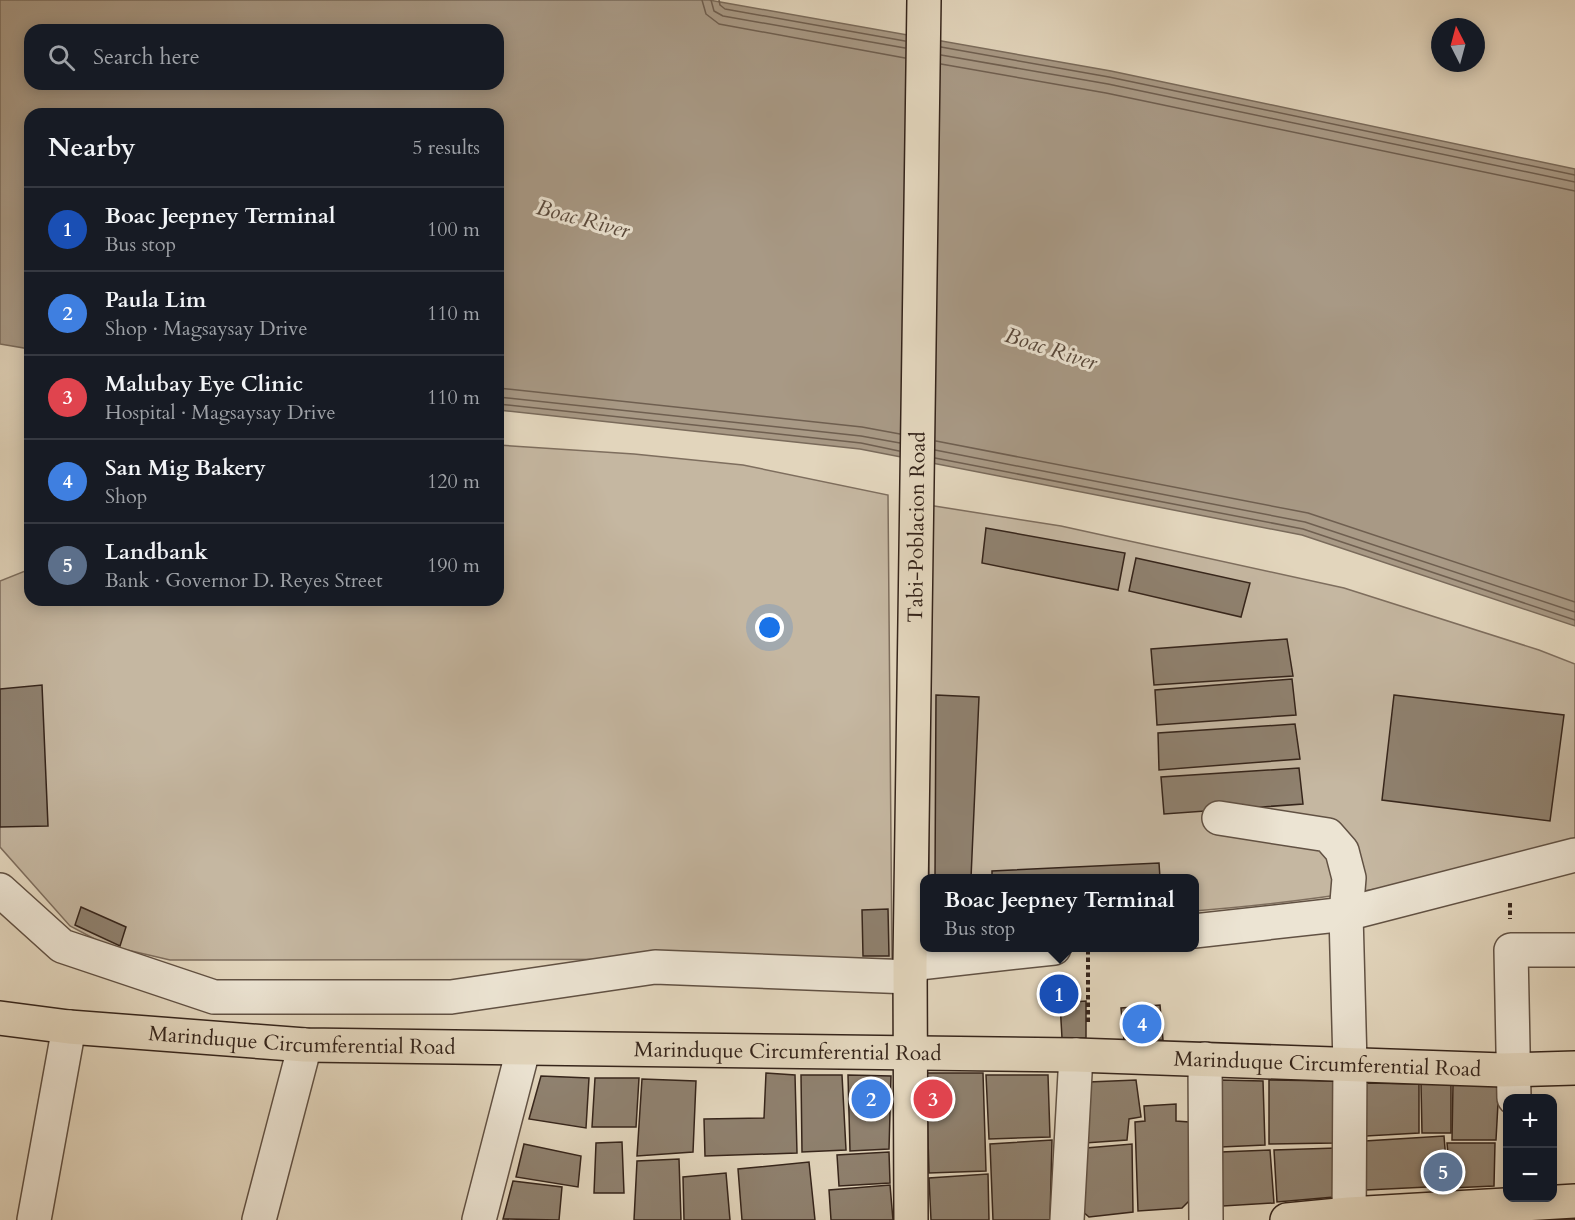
<!DOCTYPE html>
<html lang="en">
<head>
<meta charset="utf-8">
<style>
	body { margin:0; font-family:Cardo,serif; background:#20242c; color:#f1f3f6 }
	.controls { position:absolute; right:18px; bottom:18px; display:grid; overflow:hidden; border-radius:12px; box-shadow:0 3px 15px #0003 }
	.controls button { width:54px; height:54px; display:grid; place-items:center; padding:0; border:0; border-bottom:2px solid #363941; background:#171b24; color:#f1f3f6; font:30px sans-serif }
	.compass { position:absolute; left:1431px; top:18px; width:54px; height:54px; border-radius:50%; background:#171b24; box-shadow:0 3px 15px #0003; rotate:354deg }
	.you { position:absolute; left:770px; top:628px; width:21px; height:21px; margin:-15px; border:4px solid #fff; border-radius:50%; background:#1a73e8; box-shadow:0 0 0 9px #1a73e833 }
	.badge { display:grid; place-items:center; width:39px; height:39px; border-radius:50%; background:#7c3aed; color:#fff; font-size:20px; font-weight:700 }
	.pin { position:absolute; translate:-50% -50%; border:3px solid #fff; box-shadow:0 2px 6px #0006 }
	.popup { position:absolute; left:920px; top:874px; width:279px; height:78px; box-sizing:border-box; display:grid; place-content:center; border-radius:12px; background:#171b24; filter:drop-shadow(0 2px 4px #0005); font-size:20px; white-space:nowrap; color:#9ea1a6 }
	.popup b { font-size:22px; color:#f1f3f6 }
	.popup::after { content:''; position:absolute; left:50%; top:100%; margin-left:-12px; border:12px solid transparent; border-top-color:#171b24 }
	.list { margin:0; padding:0; list-style:none }
	h2 { display:flex; justify-content:space-between; align-items:center; height:78px; margin:0; padding:0 24px; font-size:26px }
	h2 small { font-size:20px; font-weight:400; color:#9ea1a6 }
	.list li { display:grid; grid-template-columns:39px 1fr auto; gap:18px; align-items:center; box-sizing:border-box; height:84px; padding:0 24px; border-top:2px solid #363941 }
	.list b { display:block; font-size:22px; white-space:nowrap }
	.list p { margin:0; font-size:20px; white-space:nowrap; color:#9ea1a6 }
	.list em { font-size:20px; font-style:normal; color:#9ea1a6 }
	.icon { flex:none; width:33px; height:33px; fill:none; stroke:currentColor; stroke-width:2; stroke-linecap:round; stroke-linejoin:round }
	.map { position:relative; flex:none; width:1575px; height:1220px; overflow:hidden }
	.search { position:absolute; background:#171b24; box-shadow:0 3px 15px #0003; left:24px; top:24px; width:480px; height:66px; display:flex; align-items:center; gap:15px; box-sizing:border-box; padding:0 21px; border-radius:18px; color:#9ea1a6; font-size:22px }
	.panel { position:absolute; background:#171b24; box-shadow:0 3px 15px #0003; left:24px; top:108px; width:480px; height:498px; border-radius:18px }
	.map>svg:first-child { display:block }
	.green { fill:#c5b7a1; stroke:#7e6e5e; stroke-width:1.5 }
	.water { fill:#a89985; stroke:#7a6b5b; stroke-width:1.5; fill-rule:evenodd }
	.lines { fill:none; stroke-linecap:round; stroke-linejoin:round }
	.shore { stroke:#6f5f50; stroke-width:1.5 }
	.building { fill:#8f816f; stroke:#36251b; stroke-width:1.5 }
	.minor-casing { stroke:#615143; stroke-width:36 }
	.major-casing { stroke:#36251b; stroke-width:36 }
	.path { stroke:#36251b; stroke-width:4; stroke-dasharray:4.5 3; stroke-linecap:butt }
	.minor { stroke:#ece4d3; stroke-width:33 }
	.major { stroke:#e2d5bc; stroke-width:33 }
	.labels { text-anchor:middle; dominant-baseline:central; stroke-width:6; stroke-linejoin:round; paint-order:stroke }
	.street-label { font-size:21px; fill:#36251b; stroke:#ece4d3 }
	.water-label { font-size:22px; font-style:italic; fill:#58483b; stroke:#ece4d3 }
</style>
</head>
<body>
<div class="map">
<svg width="1575" height="1220" viewBox="0 0 1575 1220">
	<rect width="100%" height="100%" fill="#e2d5bc"/>
	<filter id="stains"><feTurbulence type="fractalNoise" baseFrequency=".00333" numOctaves="4"/><feColorMatrix values="0 0 0 0 .2 0 0 0 0 .09 0 0 0 0 .02 0 0 0 .5 -.17"/></filter>
	<radialGradient id="worn" r=".72"><stop offset=".6" stop-color="#630" stop-opacity="0"/><stop offset="1" stop-color="#630" stop-opacity=".3"/></radialGradient>
	<g class="green">
		<path d="M498 445 634 454 743 465 888 495 892 959 170 960 106 945 70 926 0 847V581L30 569V600H498Z"/>
		<path d="M928 505 1061 526 1344 588 1539 650 1575 664V838C1533 850 1490 865 1447 875 1364 894 1279 904 1194 911V878H929Z"/>
	</g>
	<path class="water" d="M0 0H709L1111 71 1575 169V626L1302 535 860 449 498 410V114H30V349L0 344ZM30 30H498V84H30Z"/>
	<g class="lines">
		<g class="shore">
			<path d="M702 0 706 14 719 24 905 58"/>
			<path d="M711 0 714 11 723 16 905 48"/>
			<path d="M719 0 720 5 725 9 905 41"/>
			<path d="M941 47 1109 77 1575 175"/>
			<path d="M941 55 1108 84 1575 182"/>
			<path d="M941 64 1106 93 1575 191"/>
			<path d="M498 388 862 427 900 434"/>
			<path d="M498 397 861 436 900 443"/>
			<path d="M498 404 861 443 899 451"/>
			<path d="M936 441 1308 513 1575 602"/>
			<path d="M935 450 1305 522 1575 612"/>
			<path d="M935 458 1303 529 1575 620"/>
		</g>
	</g>
	<g class="building">
		<path d="M986 528 1125 553 1118 590 982 563Z"/>
		<path d="M1136 558 1250 583 1241 617 1129 591Z"/>
		<path d="M1287 639 1293 676 1154 685 1151 649Z"/>
		<path d="M1292 679 1296 715 1157 725 1155 690Z"/>
		<path d="M42 685 48 826 0 827V689Z"/>
		<path d="M936 695 979 697 971 878H935Z"/>
		<path d="M1394 695 1564 715 1550 821 1382 800Z"/>
		<path d="M1295 724 1300 759 1159 770 1158 733Z"/>
		<path d="M1299 768 1303 804 1164 814 1161 777Z"/>
		<path d="M1159 863 1160 878H992V871Z"/>
		<path d="M81 907 126 927 120 946 75 925Z"/>
		<path d="M888 909 889 956H863L862 910Z"/>
		<path d="M1086 1001V1038H1062L1060 1003Z"/>
		<path d="M1160 1005 1163 1040 1124 1041 1121 1008Z"/>
		<path d="M766 1073 795 1075 797 1153 705 1156 704 1119 764 1118Z"/>
		<path d="M926 1073H983L986 1171 929 1173Z"/>
		<path d="M801 1075H842L846 1150 802 1152Z"/>
		<path d="M848 1075 891 1076 889 1149 850 1151Z"/>
		<path d="M986 1075H1048L1050 1137 989 1139Z"/>
		<path d="M541 1076 589 1078 586 1128 529 1119Z"/>
		<path d="M595 1078H639L636 1127H592Z"/>
		<path d="M642 1079 696 1081 693 1152 637 1156Z"/>
		<path d="M1136 1080 1141 1117 1129 1119 1127 1140 1085 1143 1089 1082Z"/>
		<path d="M1220 1080 1263 1081 1265 1145 1221 1147Z"/>
		<path d="M1269 1080 1337 1081 1335 1143 1269 1144Z"/>
		<path d="M1365 1083 1419 1084V1133L1366 1136Z"/>
		<path d="M1421 1084H1451V1133H1422Z"/>
		<path d="M1453 1084 1499 1085 1496 1140H1452Z"/>
		<path d="M1176 1104V1121L1189 1122 1190 1200 1182 1208 1138 1211 1135 1122 1145 1121 1144 1106Z"/>
		<path d="M1444 1136 1448 1186 1366 1190 1365 1141Z"/>
		<path d="M1052 1140 1050 1220H993L990 1144Z"/>
		<path d="M622 1142 624 1193H594L596 1143Z"/>
		<path d="M1447 1143H1495L1494 1186 1451 1188Z"/>
		<path d="M524 1144 581 1156 578 1187 516 1177Z"/>
		<path d="M1132 1144 1133 1212 1089 1217 1082 1211 1086 1148Z"/>
		<path d="M1336 1148 1334 1197 1277 1202 1274 1150Z"/>
		<path d="M1270 1150 1274 1203 1223 1206 1221 1152Z"/>
		<path d="M889 1152 890 1183 839 1186 837 1155Z"/>
		<path d="M679 1159 681 1220H634L637 1161Z"/>
		<path d="M809 1162 815 1220H742L738 1169Z"/>
		<path d="M726 1173 730 1220H684L683 1177Z"/>
		<path d="M988 1174 989 1220H931L929 1178Z"/>
		<path d="M513 1181 562 1187 559 1220 503 1219Z"/>
		<path d="M890 1185 893 1220H831L829 1190Z"/>
		<path d="M1575 1215V1220H1524Z"/>
	</g>
	<g class="lines">
		<defs>
			<g id="minor">
				<path d="M1219 818 1328 835 1342 851 1349 878 1346 914 1350 1064 1349 1220"/>
				<path d="M0 890 62 946 214 997H451L655 967 910 977"/>
				<path d="M1194 931 1346 914 1575 855"/>
				<path d="M910 964 1054 948"/>
				<path d="M1205 1059 1206 1220"/>
				<path d="M1514 1098 1511 950H1575"/>
				<path d="M34 1220 69 1027"/>
				<path d="M259 1220 305 1045"/>
				<path d="M479 1220 523 1050"/>
				<path d="M1067 1220 1076 1055"/>
			</g>
			<g id="major">
				<path id="s1" d="M0 1018 69 1027 305 1045 1076 1055 1503 1070 1575 1068"/>
				<path id="s2" d="M911 1220 910 964 924 0"/>
				<path d="M1287 1220 1349 1214 1575 1201"/>
			</g>
		</defs>
		<use href="#minor" class="minor-casing"/>
		<use href="#major" class="major-casing"/>
		<g class="path">
			<path d="M1510 903V919"/>
			<path d="M1088 950V1023"/>
		</g>
		<use href="#minor" class="minor"/>
		<use href="#major" class="major"/>
	</g>
	<g class="labels">
		<g class="street-label">
			<text stroke="none"><textPath href="#s2" startOffset="693">Tabi-Poblacion Road</textPath></text>
			<text stroke="none"><textPath href="#s1" startOffset="303">Marinduque Circumferential Road</textPath></text>
			<text stroke="none"><textPath href="#s1" startOffset="789">Marinduque Circumferential Road</textPath></text>
			<text stroke="none"><textPath href="#s1" startOffset="1329">Marinduque Circumferential Road</textPath></text>
		</g>
		<g class="water-label">
			<text transform="translate(583 219) rotate(15)">Boac River</text>
			<text transform="translate(1051 349) rotate(18)">Boac River</text>
		</g>
	</g>
	<rect width="100%" height="100%" filter="url(#stains)"/>
	<rect width="100%" height="100%" fill="url(#worn)"/>
</svg>
<div class="controls">
<button>+</button>
<button>−</button>
</div>
<svg class="compass" viewBox="-18 -18 36 36"><path d="M0-13l5 13h-10z" fill="#e53935"/><path d="M0 13l5-13h-10z" fill="#9ea1a6"/></svg>
<div class="you"></div>
<div class="pin badge" style="left:1059px;top:994px;background:#1a4fb4">1</div>
<div class="popup"><b>Boac Jeepney Terminal</b>Bus stop</div>
<div class="pin badge" style="left:871px;top:1099px;background:#3f7fe0">2</div>
<div class="pin badge" style="left:933px;top:1099px;background:#e0444e">3</div>
<div class="pin badge" style="left:1142px;top:1024px;background:#3f7fe0">4</div>
<div class="pin badge" style="left:1443px;top:1172px;background:#5c6f8a">5</div>
<div class="search"><svg class="icon" aria-label="search" viewBox="0 0 24 24"><circle cx="10" cy="10" r="6"/><path d="M15 15l6 6"/></svg>Search here</div>
<section class="panel">
<h2>Nearby<small>5 results</small></h2>
<ul class="list">
<li><span class="badge" style="background:#1a4fb4">1</span><div><b>Boac Jeepney Terminal</b><p>Bus stop</p></div><em>100 m</em></li>
<li><span class="badge" style="background:#3f7fe0">2</span><div><b>Paula Lim</b><p>Shop · Magsaysay Drive</p></div><em>110 m</em></li>
<li><span class="badge" style="background:#e0444e">3</span><div><b>Malubay Eye Clinic</b><p>Hospital · Magsaysay Drive</p></div><em>110 m</em></li>
<li><span class="badge" style="background:#3f7fe0">4</span><div><b>San Mig Bakery</b><p>Shop</p></div><em>120 m</em></li>
<li><span class="badge" style="background:#5c6f8a">5</span><div><b>Landbank</b><p>Bank · Governor D. Reyes Street</p></div><em>190 m</em></li>
</ul>
</section>
</div>
</body>
</html>
